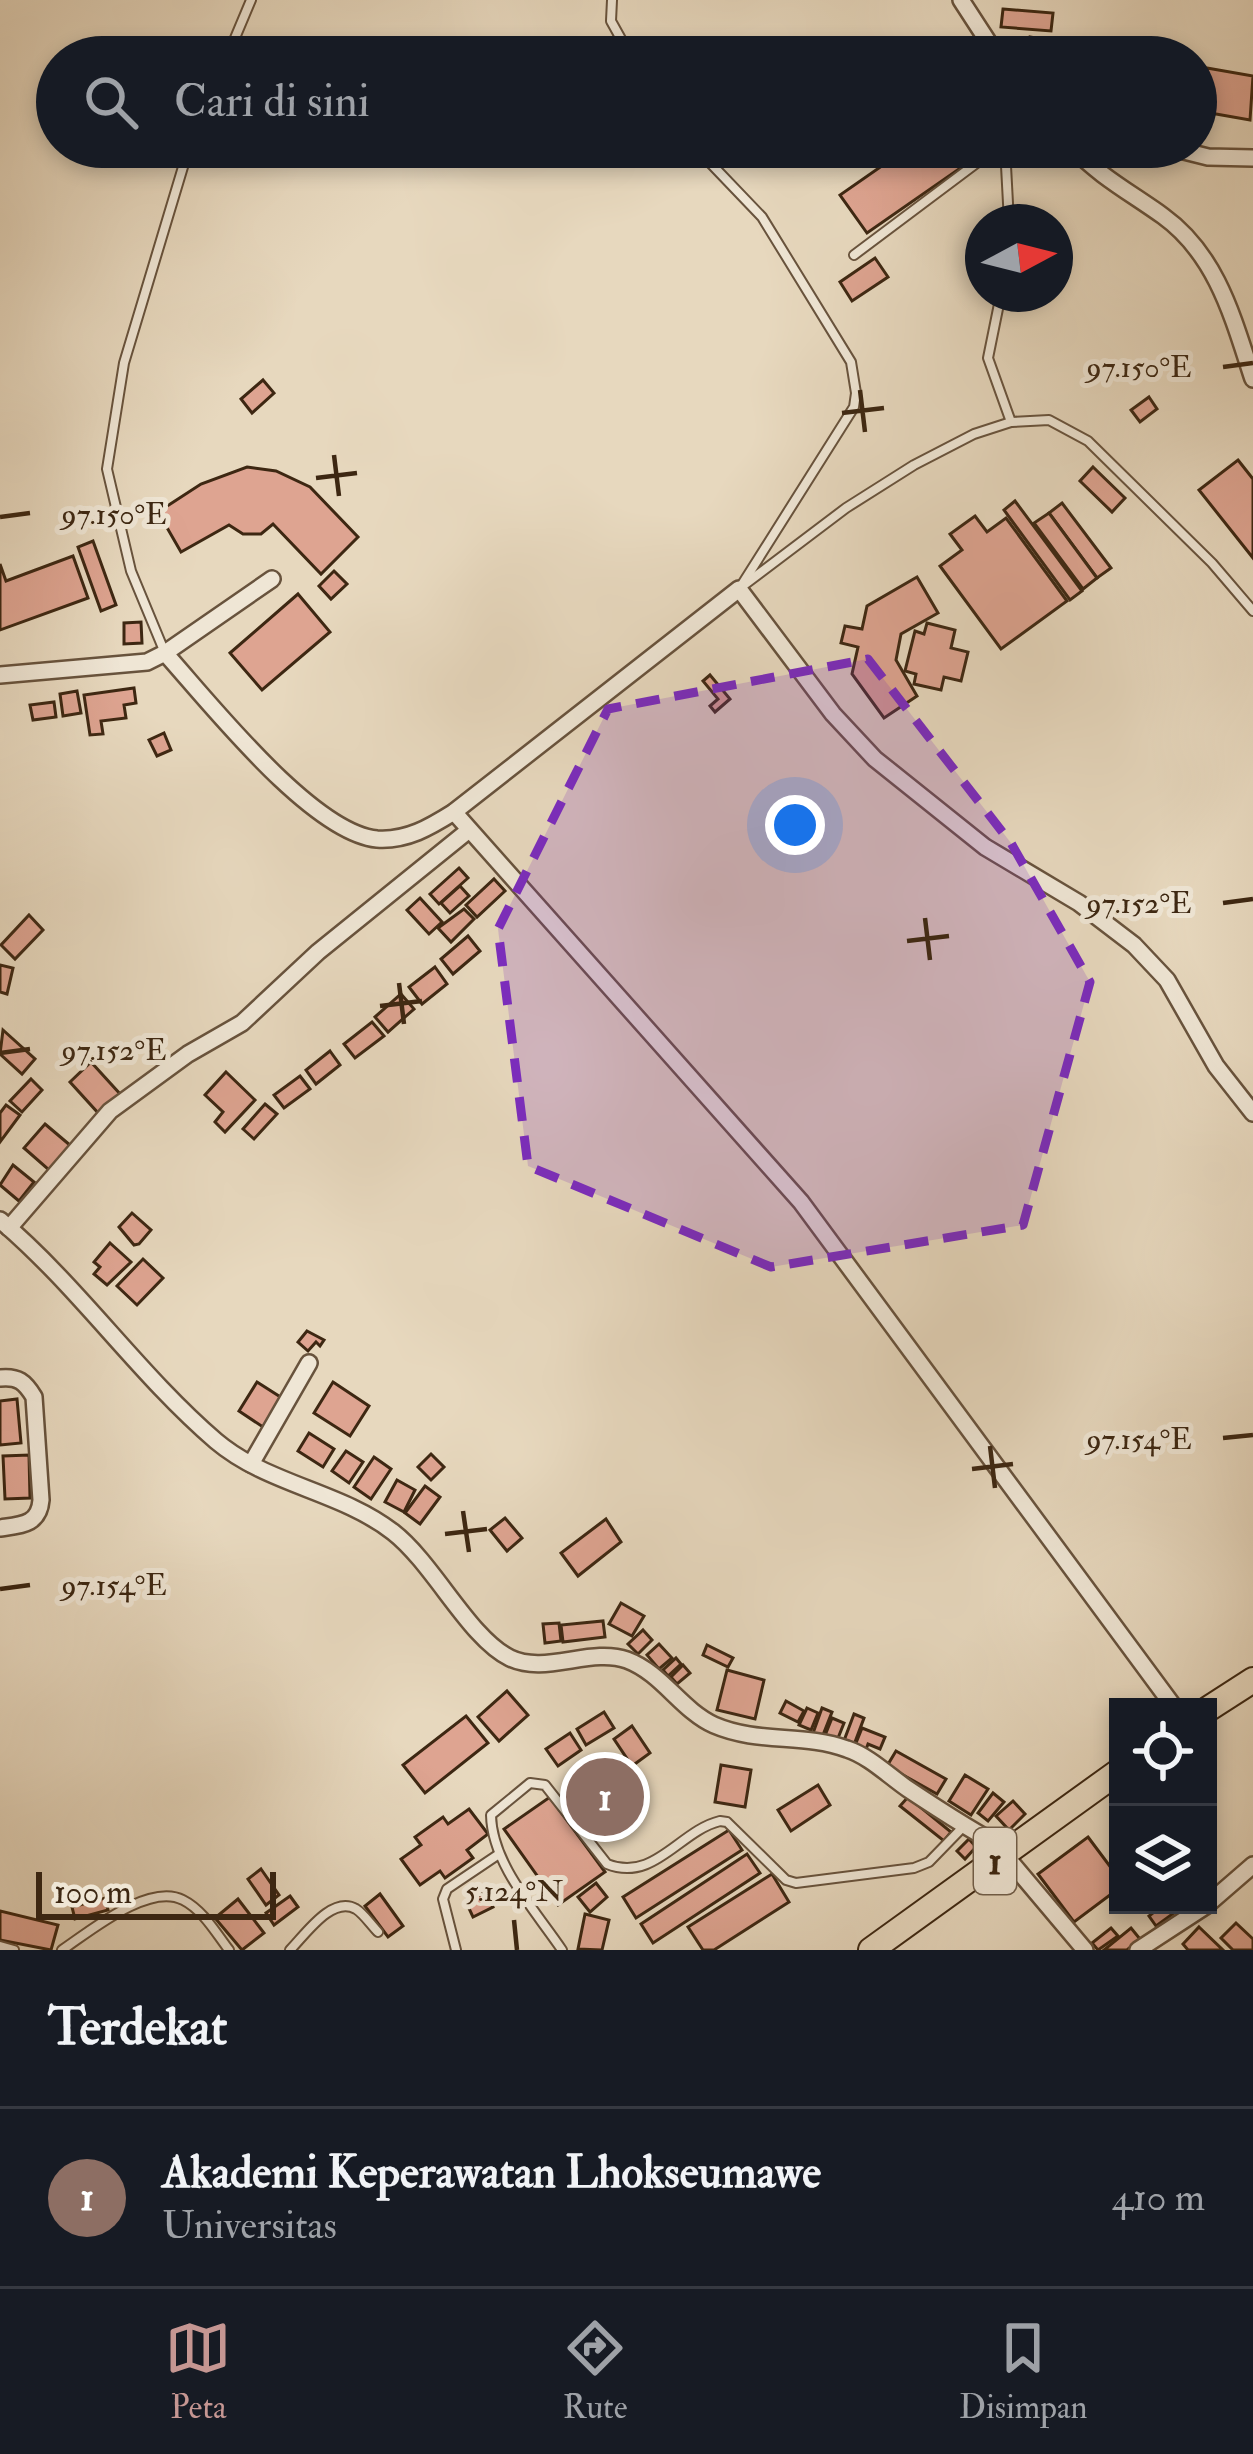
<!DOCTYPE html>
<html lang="id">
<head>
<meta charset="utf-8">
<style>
	body { margin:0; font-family:"IM FELL Double Pica",serif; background:#242831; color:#f1f3f6 }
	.controls { position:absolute; right:36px; bottom:36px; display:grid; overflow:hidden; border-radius:0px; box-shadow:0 6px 18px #0003 }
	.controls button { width:108px; height:108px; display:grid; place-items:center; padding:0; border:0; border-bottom:3px solid #363941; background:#171b24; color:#f1f3f6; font:60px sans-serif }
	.compass { position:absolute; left:965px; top:204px; width:108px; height:108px; border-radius:50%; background:#171b24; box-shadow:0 6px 18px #0003; rotate:83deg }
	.scale { position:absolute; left:36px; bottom:30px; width:240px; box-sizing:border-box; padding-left:12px; border:6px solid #3d2712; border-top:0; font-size:33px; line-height:42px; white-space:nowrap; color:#3d2712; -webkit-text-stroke:9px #efe6d5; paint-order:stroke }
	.you { position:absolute; left:795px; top:825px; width:42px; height:42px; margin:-30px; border:9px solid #fff; border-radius:50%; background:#1a73e8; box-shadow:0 0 0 18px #1a73e833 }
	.badge { display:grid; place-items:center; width:78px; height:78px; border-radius:50%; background:#c59692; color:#fff; font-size:39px; font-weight:700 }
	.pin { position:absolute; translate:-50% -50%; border:6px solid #fff; box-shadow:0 3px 12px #0006 }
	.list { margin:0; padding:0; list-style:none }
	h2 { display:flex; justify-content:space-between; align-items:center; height:156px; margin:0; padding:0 48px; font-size:51px }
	h2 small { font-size:39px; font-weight:400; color:#9ea1a6 }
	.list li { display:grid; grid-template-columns:78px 1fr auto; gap:36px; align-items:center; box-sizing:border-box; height:180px; padding:0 48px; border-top:3px solid #363941 }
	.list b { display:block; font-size:45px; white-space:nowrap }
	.list p { margin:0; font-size:39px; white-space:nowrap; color:#9ea1a6 }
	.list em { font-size:39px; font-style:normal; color:#9ea1a6 }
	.icon { flex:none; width:66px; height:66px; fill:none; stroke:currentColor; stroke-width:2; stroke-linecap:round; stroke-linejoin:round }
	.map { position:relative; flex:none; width:1253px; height:1950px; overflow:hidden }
	.search { position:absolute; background:#171b24; box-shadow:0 6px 18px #0003; left:36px; right:36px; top:36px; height:132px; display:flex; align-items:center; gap:30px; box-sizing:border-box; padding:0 42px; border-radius:66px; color:#9ea1a6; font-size:45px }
	.sheet { height:336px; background:#171b24 }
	nav { display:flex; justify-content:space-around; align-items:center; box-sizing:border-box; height:168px; border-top:3px solid #363941; background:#171b24; font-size:33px; color:#9ea1a6 }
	nav a { display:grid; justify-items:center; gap:6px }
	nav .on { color:#c59692 }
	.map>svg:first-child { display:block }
	.building { fill:#dea491; stroke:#3d2712; stroke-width:3 }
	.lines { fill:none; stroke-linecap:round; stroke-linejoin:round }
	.service-casing { stroke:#68533d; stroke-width:12 }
	.minor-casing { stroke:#68533d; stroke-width:20 }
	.trunk-casing { stroke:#3d2712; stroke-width:28 }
	.service { stroke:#efe6d5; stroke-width:8 }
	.minor { stroke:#efe6d5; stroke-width:15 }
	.trunk { stroke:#e7d8be; stroke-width:24 }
	.marked { fill:#7b2cbf; fill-opacity:0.2; stroke:#7b2cbf; stroke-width:9; stroke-dasharray:24 15; stroke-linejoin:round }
	.ticks { fill:none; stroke:#3d2712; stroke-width:4.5 }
	.labels { text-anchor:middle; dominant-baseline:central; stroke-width:10; stroke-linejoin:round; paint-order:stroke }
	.shield { fill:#efe6d5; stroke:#72604c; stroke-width:3 }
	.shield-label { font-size:39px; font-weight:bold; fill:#3d2712 }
	.ticks-label { font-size:30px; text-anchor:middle; fill:#3d2712; stroke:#efe6d5; stroke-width:10; stroke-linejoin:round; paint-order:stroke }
</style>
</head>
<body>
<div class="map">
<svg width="1253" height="1950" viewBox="0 0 1253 1950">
	<rect width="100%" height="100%" fill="#e7d8be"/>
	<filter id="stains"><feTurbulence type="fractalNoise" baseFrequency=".00167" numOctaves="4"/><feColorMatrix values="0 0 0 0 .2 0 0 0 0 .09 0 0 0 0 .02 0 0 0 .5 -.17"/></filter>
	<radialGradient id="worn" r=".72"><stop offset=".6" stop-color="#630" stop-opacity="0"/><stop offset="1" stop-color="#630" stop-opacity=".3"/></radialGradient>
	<g class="building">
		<path d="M1003 9 1053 13 1051 31 1001 27Z"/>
		<path d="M1030 37 1047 40 1044 57H1026Z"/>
		<path d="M1207 68 1253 76 1250 120 1199 111Z"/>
		<path d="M909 147H975L967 153 972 160 867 233 840 195Z"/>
		<path d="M875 258 888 277 852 301 840 282Z"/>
		<path d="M263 380 274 393 252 413 241 399Z"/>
		<path d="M1149 397 1157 409 1140 422 1131 410Z"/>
		<path d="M1238 460 1253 479V558L1199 490Z"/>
		<path d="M247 467 276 471 310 487 358 537 321 574 273 524 261 534H243L229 525 181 552 158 512 201 484Z"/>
		<path d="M1093 467 1125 498 1112 512 1080 481Z"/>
		<path d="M1015 501 1082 591 1070 600 1004 510Z"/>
		<path d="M1062 503 1111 568 1097 578 1049 513Z"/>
		<path d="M1049 513 1097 578 1083 589 1034 523Z"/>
		<path d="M975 516 987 532 1006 518 1067 601 1001 649 940 566 962 550 950 534Z"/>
		<path d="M93 541 116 605 101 611 78 547Z"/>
		<path d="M73 556 88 598 0 630V564L6 581Z"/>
		<path d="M334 571 347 584 331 599 319 586Z"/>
		<path d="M917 577 938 613 901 634 896 660 917 696 884 718 852 674 858 647 841 643 845 626 862 629 867 606Z"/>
		<path d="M298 594 330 632 262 690 230 653Z"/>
		<path d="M141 622 142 643 124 644V623Z"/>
		<path d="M927 623 955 630 951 648 968 652 961 681 944 677 941 690 914 684 916 674 905 671 915 631 924 634Z"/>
		<path d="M710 675 730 699 715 712 710 706 718 699 703 681Z"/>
		<path d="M134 688 136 703 124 705 126 718 101 721 103 734 90 735 84 695Z"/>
		<path d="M77 691 81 713 63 716 60 694Z"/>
		<path d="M54 702 56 717 33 720 30 705Z"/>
		<path d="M164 733 171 750 157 756 149 740Z"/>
		<path d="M459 868 468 878 439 904 430 894Z"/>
		<path d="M494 879 505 891 477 917 466 905Z"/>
		<path d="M460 886 469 896 450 913 441 903Z"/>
		<path d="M420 898 442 922 429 934 407 910Z"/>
		<path d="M464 909 474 919 451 942 438 928Z"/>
		<path d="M29 915 43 930 15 959 1 945Z"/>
		<path d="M468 936 480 951 453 974 441 959Z"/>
		<path d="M0 965 13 968 7 994 0 992Z"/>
		<path d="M435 967 447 984 422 1004 409 987Z"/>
		<path d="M401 994 414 1009 388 1032 375 1017Z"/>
		<path d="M372 1022 384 1036 355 1058 344 1044Z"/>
		<path d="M3 1030 35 1059 22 1074 0 1054Z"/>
		<path d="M330 1051 340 1065 316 1084 306 1070Z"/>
		<path d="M91 1062 121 1095 100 1115 70 1082Z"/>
		<path d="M226 1072 255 1100 225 1132 215 1122 223 1112 205 1095Z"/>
		<path d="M300 1076 310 1089 284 1108 274 1095Z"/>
		<path d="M31 1079 42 1090 22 1112 10 1101Z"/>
		<path d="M265 1104 277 1114 254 1139 243 1129Z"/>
		<path d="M6 1105 20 1115 0 1142V1113Z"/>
		<path d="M45 1124 71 1146 49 1170 24 1148Z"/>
		<path d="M13 1165 34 1182 19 1201 0 1185Z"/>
		<path d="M132 1213 151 1230 139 1244 134 1245 119 1227Z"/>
		<path d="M110 1243 131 1262 107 1285 94 1274 100 1267 94 1262Z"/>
		<path d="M143 1259 163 1278 137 1305 117 1286Z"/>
		<path d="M307 1331 324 1340 320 1346 316 1342 308 1351 298 1342Z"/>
		<path d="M257 1382 282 1398 263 1427 239 1411Z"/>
		<path d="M333 1382 369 1406 350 1436 314 1413Z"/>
		<path d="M17 1399 21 1443 0 1445V1401Z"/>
		<path d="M309 1433 334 1449 323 1467 298 1451Z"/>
		<path d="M346 1451 363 1462 349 1483 332 1471Z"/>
		<path d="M431 1454 444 1467 431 1480 418 1467Z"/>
		<path d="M29 1455 30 1498 5 1499 3 1456Z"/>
		<path d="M374 1457 391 1469 371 1499 354 1487Z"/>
		<path d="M397 1480 415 1490 404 1512 385 1502Z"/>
		<path d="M425 1486 440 1497 420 1524 405 1513Z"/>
		<path d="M505 1518 522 1538 507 1551 490 1530Z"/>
		<path d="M606 1519 621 1542 578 1576 561 1553Z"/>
		<path d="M621 1603 644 1616 632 1636 609 1624Z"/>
		<path d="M603 1621 605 1637 563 1642 561 1625Z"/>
		<path d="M559 1623 561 1641 545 1643 543 1624Z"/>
		<path d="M643 1630 652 1640 638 1654 628 1644Z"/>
		<path d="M659 1644 672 1658 659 1669 647 1655Z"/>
		<path d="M707 1645 733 1658 728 1667 703 1655Z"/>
		<path d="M676 1658 681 1664 668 1676 663 1670Z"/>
		<path d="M683 1665 690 1673 677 1684 671 1677Z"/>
		<path d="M727 1670 764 1680 755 1719 717 1710Z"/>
		<path d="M507 1691 528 1715 499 1741 478 1717Z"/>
		<path d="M786 1701 804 1711 798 1722 780 1713Z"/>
		<path d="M807 1708 818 1713 811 1730 799 1725Z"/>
		<path d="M822 1708 832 1712 821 1740 812 1736Z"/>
		<path d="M604 1712 614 1728 586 1745 577 1729Z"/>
		<path d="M854 1714 864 1718 852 1750 842 1746Z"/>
		<path d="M466 1716 488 1743 425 1793 403 1765Z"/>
		<path d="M832 1718 844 1723 836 1743 824 1738Z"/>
		<path d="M632 1726 650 1753 632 1766 614 1739Z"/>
		<path d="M862 1728 885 1737 880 1749 868 1744 865 1752 854 1748Z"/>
		<path d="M570 1733 581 1750 558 1766 546 1749Z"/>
		<path d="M896 1751 946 1779 937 1794 887 1766Z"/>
		<path d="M721 1765 751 1770 745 1807 715 1802Z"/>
		<path d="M965 1775 988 1789 971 1815 949 1801Z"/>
		<path d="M818 1785 830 1805 791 1831 778 1810Z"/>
		<path d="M993 1793 1004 1802 988 1821 978 1813Z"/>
		<path d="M550 1797 605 1872 558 1905 504 1829Z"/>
		<path d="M908 1797 951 1832 944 1841 900 1806Z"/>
		<path d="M1013 1801 1025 1814 1009 1830 996 1816Z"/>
		<path d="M469 1809 488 1834 467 1850 473 1858 445 1878 440 1871 420 1885 401 1859 421 1845 415 1837 443 1817 448 1824Z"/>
		<path d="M729 1830 742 1850 636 1918 623 1897Z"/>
		<path d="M1088 1837 1118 1877V1889L1074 1922 1038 1874Z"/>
		<path d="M969 1839 976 1847 965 1859 957 1851Z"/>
		<path d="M747 1854 760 1873 653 1943 641 1924Z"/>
		<path d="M261 1869 279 1895 266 1905 248 1879Z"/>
		<path d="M772 1874 789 1902 714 1950H703L688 1927Z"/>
		<path d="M596 1883 607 1897 590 1912 578 1897Z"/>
		<path d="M486 1892 493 1907 473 1917 466 1902Z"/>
		<path d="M380 1894 403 1926 388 1937 365 1906Z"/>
		<path d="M290 1896 298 1907 274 1925 266 1913Z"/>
		<path d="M105 1898 108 1910 75 1919 72 1907Z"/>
		<path d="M238 1899 264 1933 242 1950 215 1918Z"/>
		<path d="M1163 1905H1185L1156 1926 1149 1916Z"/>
		<path d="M0 1911 58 1925 51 1950 0 1940Z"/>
		<path d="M585 1914 609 1920 602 1950 578 1949Z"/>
		<path d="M1236 1923 1253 1939V1950H1233L1221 1938Z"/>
		<path d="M1199 1927 1223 1950H1188L1183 1944Z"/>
		<path d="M1111 1928 1118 1936 1098 1950 1092 1943Z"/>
		<path d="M1131 1928 1140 1939 1127 1950H1104Z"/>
	</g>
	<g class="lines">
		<defs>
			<g id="service">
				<path d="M612 0 611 21 631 57"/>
				<path d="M227 57 251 0"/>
				<path d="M695 147 762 217 851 362 856 393 854 407 743 583"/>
				<path d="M1005 147 1009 222"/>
				<path d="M854 255 998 147"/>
				<path d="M1001 294 988 358 1011 422"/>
				<path d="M740 588 846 508 914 465 974 434 1011 422 1049 420 1088 441 1212 563 1253 611"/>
				<path d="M165 653 131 571 107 469 124 363 189 147"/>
				<path d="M0 1946 14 1950"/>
				<path d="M62 1950C89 1932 149 1882 183 1900 203 1910 216 1933 229 1950"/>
				<path d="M290 1950C305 1935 332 1895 356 1909 364 1914 371 1925 378 1932"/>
				<path d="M456 1950 443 1899 447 1889 499 1854"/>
				<path d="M562 1950C535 1910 492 1864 491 1815L530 1783 545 1785 607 1864C654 1883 679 1831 720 1821L727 1822 786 1880 796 1883 914 1868 929 1862 963 1827"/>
			</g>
			<g id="minor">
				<path d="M961 0 998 57"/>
				<path d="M1072 147C1099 176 1131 193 1163 216 1217 255 1233 318 1253 379"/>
				<path d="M1168 147 1208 157 1253 158"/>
				<path d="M165 653C209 702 312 833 377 839 407 841 430 827 454 812L739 589 833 714 875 759 985 847 1079 903 1134 945 1167 980 1216 1066 1253 1113"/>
				<path d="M0 675 147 662 165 653 272 579"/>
				<path d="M454 812 801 1202 1174 1707"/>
				<path d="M0 1220C79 1287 138 1374 216 1441 268 1485 340 1491 393 1532 434 1564 469 1638 510 1658 545 1675 591 1647 627 1660 662 1673 681 1710 714 1725 758 1744 803 1733 847 1749 869 1756 889 1776 908 1789 941 1811 973 1832 1008 1850"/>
				<path d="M9 1228 110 1111 188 1054 242 1023 318 952 469 830"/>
				<path d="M0 1378C18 1376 25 1382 34 1397L41 1500C39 1525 21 1525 0 1528"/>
				<path d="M251 1464 309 1363"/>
				<path d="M1004 1854 1085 1950"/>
				<path d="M1208 1904 1253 1865"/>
				<path d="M1138 1950 1207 1905"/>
			</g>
			<g id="trunk">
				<path d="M1208 1709 1253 1680"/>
				<path d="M871 1950 1118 1772"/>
			</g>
		</defs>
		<use href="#service" class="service-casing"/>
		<use href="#minor" class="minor-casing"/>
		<use href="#trunk" class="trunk-casing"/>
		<use href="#service" class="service"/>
		<use href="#minor" class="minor"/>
		<use href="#trunk" class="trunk"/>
	</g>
	<path class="marked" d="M868 659 1011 843 1090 982 1023 1225 771 1267 528 1166 498 929 608 709Z"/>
	<path class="ticks" d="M1223 367 1253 363M860 390 865 432M842 413 884 408M334 455 339 496M316 478 357 473M0 517 30 513M1223 903 1253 899M925 918 930 960M907 941 949 936M399 983 404 1024M380 1006 422 1001M0 1053 30 1049M1223 1438 1253 1435M990 1446 995 1488M972 1469 1013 1464M463 1511 469 1552M445 1534 487 1529M0 1589 30 1585M514 1920 517 1950"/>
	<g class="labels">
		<rect class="shield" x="974" y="1828" width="42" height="66" rx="9"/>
		<g class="shield-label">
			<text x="995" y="1861">1</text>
		</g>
	</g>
	<g class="ticks-label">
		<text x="1139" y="377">97.150°E</text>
		<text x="114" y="524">97.150°E</text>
		<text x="1139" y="913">97.152°E</text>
		<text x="114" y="1060">97.152°E</text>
		<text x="1139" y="1449">97.154°E</text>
		<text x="114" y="1595">97.154°E</text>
		<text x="514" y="1901">5.124°N</text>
	</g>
	<rect width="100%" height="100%" filter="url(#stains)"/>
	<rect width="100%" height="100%" fill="url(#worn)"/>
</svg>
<div class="controls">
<button><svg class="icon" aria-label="locate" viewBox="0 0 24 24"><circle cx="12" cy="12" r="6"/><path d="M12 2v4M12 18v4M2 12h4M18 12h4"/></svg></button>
<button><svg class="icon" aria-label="layers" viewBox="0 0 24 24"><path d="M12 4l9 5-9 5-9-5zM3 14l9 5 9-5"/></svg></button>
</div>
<svg class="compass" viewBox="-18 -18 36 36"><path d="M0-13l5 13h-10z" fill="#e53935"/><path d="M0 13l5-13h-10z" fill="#9ea1a6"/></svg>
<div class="scale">100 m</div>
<div class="you"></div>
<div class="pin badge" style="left:605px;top:1797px;background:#8d6e63">1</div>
<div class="search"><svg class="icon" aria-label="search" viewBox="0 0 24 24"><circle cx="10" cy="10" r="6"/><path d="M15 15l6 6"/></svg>Cari di sini</div>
</div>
<section class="sheet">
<h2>Terdekat<small></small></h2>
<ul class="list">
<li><span class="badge" style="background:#8d6e63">1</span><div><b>Akademi Keperawatan Lhokseumawe</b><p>Universitas</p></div><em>410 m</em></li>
</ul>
</section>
<nav>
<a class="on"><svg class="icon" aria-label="map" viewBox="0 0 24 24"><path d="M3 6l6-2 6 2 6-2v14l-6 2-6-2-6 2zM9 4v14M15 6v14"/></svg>Peta</a>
<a><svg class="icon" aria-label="directions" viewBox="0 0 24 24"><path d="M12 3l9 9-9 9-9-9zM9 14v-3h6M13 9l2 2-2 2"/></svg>Rute</a>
<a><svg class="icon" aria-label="saved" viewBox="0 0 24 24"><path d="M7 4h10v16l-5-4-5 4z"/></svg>Disimpan</a>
</nav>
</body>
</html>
